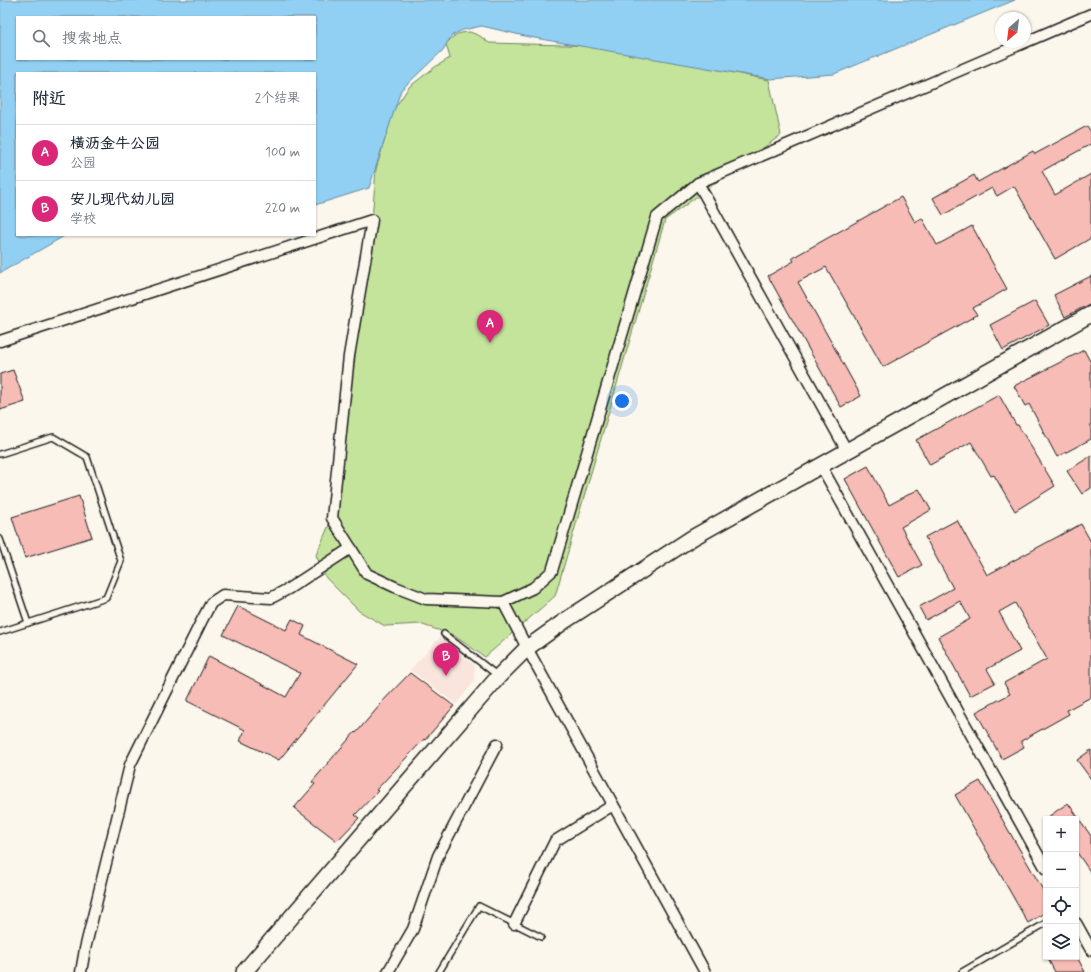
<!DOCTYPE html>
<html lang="zh">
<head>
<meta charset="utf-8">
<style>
	body { margin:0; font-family:Mynerve,"LXGW WenKai TC",sans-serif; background:#f2f2f3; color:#1f2937 }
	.controls { position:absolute; right:12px; bottom:12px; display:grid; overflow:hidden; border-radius:0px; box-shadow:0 1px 3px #0004 }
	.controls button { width:36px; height:36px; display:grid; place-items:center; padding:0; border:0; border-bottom:1px solid #e0e1e3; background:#fff; color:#1f2937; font:20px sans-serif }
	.compass { position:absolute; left:995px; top:12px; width:36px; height:36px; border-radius:50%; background:#fff; box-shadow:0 1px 3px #0004; rotate:208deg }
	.you { position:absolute; left:622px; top:401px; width:14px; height:14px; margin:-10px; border:3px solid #fff; border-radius:50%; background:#1a73e8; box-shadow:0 0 0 6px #1a73e833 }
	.badge { display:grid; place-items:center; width:26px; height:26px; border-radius:50%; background:#db2777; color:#fff; font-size:13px; font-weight:700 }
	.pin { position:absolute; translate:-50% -33px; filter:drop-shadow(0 1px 2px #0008) }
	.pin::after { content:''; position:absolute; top:21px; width:14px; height:12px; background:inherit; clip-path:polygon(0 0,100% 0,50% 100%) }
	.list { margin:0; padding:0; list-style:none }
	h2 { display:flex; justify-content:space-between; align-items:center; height:52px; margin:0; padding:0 16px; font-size:17px }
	h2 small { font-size:13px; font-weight:400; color:#747a83 }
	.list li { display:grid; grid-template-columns:26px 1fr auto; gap:12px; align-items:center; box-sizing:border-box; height:56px; padding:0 16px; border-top:1px solid #e0e1e3 }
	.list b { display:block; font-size:15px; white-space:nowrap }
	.list p { margin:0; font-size:13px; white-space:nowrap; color:#747a83 }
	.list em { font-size:13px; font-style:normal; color:#747a83 }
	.icon { flex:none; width:22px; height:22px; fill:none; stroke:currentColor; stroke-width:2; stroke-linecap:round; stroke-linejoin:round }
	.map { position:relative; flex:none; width:1091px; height:972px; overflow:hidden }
	.search { position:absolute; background:#fff; box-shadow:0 1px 3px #0004; left:16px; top:16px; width:300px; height:44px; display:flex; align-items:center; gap:10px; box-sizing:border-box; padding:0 14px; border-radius:0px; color:#747a83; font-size:15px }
	.panel { position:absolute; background:#fff; box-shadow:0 1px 3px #0004; left:16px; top:72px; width:300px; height:164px; border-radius:0px }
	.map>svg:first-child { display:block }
	.built { fill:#fae5dc }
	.green { fill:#c4e49c; stroke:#70805c }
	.water { fill:#92d0f3; stroke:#63889d; fill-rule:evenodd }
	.building { fill:#f8bcb6; stroke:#1c1c1c }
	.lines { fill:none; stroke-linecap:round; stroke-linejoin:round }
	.lane-casing { stroke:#1c1c1c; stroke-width:8 }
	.street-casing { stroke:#1c1c1c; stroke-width:13 }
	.secondary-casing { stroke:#1c1c1c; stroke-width:18 }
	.lane { stroke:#fbf7ec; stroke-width:5 }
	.street { stroke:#fbf7ec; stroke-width:10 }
	.secondary { stroke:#fbf7ec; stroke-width:15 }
</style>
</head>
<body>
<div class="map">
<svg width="1091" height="972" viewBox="0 0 1091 972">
	<rect width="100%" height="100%" fill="#fbf7ec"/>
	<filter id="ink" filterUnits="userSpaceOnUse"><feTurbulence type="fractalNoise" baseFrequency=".025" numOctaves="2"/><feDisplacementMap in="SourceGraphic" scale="8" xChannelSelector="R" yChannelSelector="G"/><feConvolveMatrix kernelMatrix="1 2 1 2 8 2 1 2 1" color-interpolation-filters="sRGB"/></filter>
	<g filter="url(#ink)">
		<path class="built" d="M440 637 475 666 474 682 456 704 410 670Z"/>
		<path class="green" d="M470 32 480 36 489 43 603 46 769 80 781 135 665 220 555 596 485 657 453 635 420 624 385 626 359 611 326 578 316 555 332 518 372 220 376 169 394 109 409 87 435 67 450 58 446 44C455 34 457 33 470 32Z"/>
		<path class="water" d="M0 0H1015L834 74 770 79 529 37 482 26 463 30 452 35 443 50 401 90 369 188 315 205V73H17V235H66L0 273ZM17 17H315V59H17Z"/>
		<g class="building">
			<path d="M1087 126 1091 132V144L1042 171 1055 195 1091 174V238L1055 259 1014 186 997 196 992 188 943 215 933 198 974 175 978 182 1033 151 1035 154Z"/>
			<path d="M901 197 915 222 922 218 937 245 972 226 1007 289 973 308 977 315 883 367 826 267 798 282 861 396 841 407 768 276 794 261 792 258Z"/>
			<path d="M1091 276V303L1065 317 1054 295Z"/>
			<path d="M1035 301 1049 325 1003 350 990 325Z"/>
			<path d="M1084 350 1091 363V439L1057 457 1029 404 1025 406 1014 386Z"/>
			<path d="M13 370 25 402 0 410V374Z"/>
			<path d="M999 395 1016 425H1018L1055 486 1015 511 994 475 991 476 971 442 930 465 916 440Z"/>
			<path d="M1091 456V488L1082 494 1067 471Z"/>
			<path d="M868 466 889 505 919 489 931 510 901 527 922 565 899 577 845 479Z"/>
			<path d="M79 496 92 537 25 558 12 517Z"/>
			<path d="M957 520 987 575 1081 524 1091 542V697L1067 710 1069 714 1021 741 1024 747 1002 759 976 712 1010 694 1004 683 1047 659 1015 603 999 612 1020 651 987 669 995 683 970 696 938 637 970 619 960 601 926 620 919 607 953 588 925 537Z"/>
			<path d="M238 606 286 630 292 619 305 626 301 635 358 664 279 760 240 741 245 730 187 701 209 656 286 697 300 673 223 635Z"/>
			<path d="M410 673 454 706 425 740 424 739 376 790 378 791 355 815 359 818 337 841 294 808 315 784 312 782 334 756 355 732 356 733 381 704H380Z"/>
			<path d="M1091 750V779L1077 760Z"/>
			<path d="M980 781 1046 895V912L1028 923 955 795Z"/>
			<path d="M1068 803 1091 836V873L1076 851V819H1045Z"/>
			<path d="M1047 957H1077L1085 972H1055Z"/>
		</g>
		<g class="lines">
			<defs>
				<g id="lane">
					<path d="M0 454 53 437 87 457 121 561 106 598 0 632"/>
					<path d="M0 539 28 623"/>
					<path d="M444 634 498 676"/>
					<path d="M439 972 479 906 541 937"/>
					<path d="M962 972 1046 923"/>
				</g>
				<g id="street">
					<path d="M698 183 847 451"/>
					<path d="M0 341 372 220 349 356 332 518 367 574 395 587 426 599 503 602 533 588 552 571 657 217 698 183 1091 14"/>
					<path d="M821 466 1046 869"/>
					<path d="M503 602 527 648 705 972"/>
					<path d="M1076 923 1091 950"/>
					<path d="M514 924 555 841 613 805"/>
					<path d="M81 972 85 949 130 765 201 622 211 603 223 595 271 598 288 589 351 548"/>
					<path d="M388 972 413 929 438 856 497 744"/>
				</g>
				<path id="secondary" d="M244 972 499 676 527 648 566 620 692 538 1091 314"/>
			</defs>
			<use href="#lane" class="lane-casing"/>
			<use href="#street" class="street-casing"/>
			<use href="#secondary" class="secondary-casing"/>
			<use href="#lane" class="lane"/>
			<use href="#street" class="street"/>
			<use href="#secondary" class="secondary"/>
		</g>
	</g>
</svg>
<div class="controls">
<button>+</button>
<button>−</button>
<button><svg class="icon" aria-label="locate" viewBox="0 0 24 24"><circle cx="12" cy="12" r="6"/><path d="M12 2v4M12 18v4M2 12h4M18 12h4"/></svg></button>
<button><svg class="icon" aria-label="layers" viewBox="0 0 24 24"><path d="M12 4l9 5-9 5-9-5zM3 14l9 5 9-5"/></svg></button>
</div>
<svg class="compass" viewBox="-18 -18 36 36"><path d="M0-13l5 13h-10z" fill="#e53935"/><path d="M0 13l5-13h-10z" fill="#747a83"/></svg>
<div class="you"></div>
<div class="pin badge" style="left:490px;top:343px">A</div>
<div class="pin badge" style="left:446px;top:676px">B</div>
<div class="search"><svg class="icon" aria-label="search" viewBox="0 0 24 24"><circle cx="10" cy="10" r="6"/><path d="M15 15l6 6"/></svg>搜索地点</div>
<section class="panel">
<h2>附近<small>2个结果</small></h2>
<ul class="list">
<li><span class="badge">A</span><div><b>横沥金牛公园</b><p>公园</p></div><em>100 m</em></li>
<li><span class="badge">B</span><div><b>安儿现代幼儿园</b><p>学校</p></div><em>220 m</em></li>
</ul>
</section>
</div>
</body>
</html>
